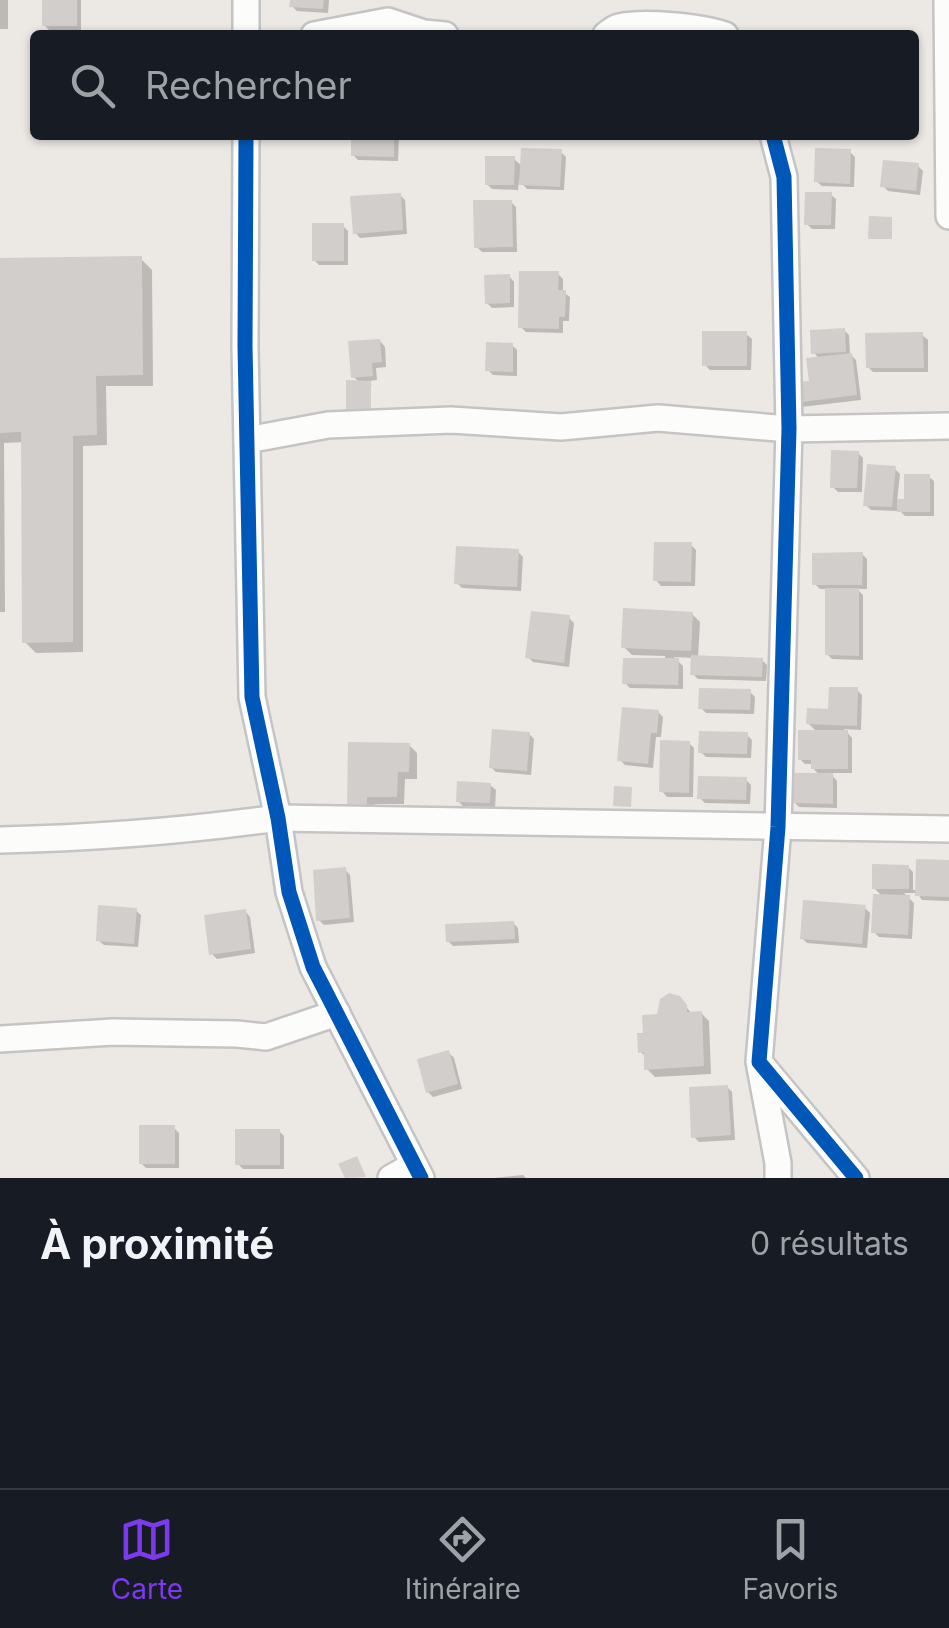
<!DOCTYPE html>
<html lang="fr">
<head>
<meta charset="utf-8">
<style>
	body { margin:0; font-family:Inter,sans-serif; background:#20242c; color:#f1f3f6 }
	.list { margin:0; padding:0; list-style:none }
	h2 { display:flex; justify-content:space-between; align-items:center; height:130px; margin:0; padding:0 40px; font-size:42px }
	h2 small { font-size:32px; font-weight:400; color:#9ea1a6 }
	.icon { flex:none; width:55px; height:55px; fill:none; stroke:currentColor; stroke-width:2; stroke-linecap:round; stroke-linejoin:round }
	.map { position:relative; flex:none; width:949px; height:1178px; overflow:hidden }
	.search { position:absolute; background:#171b24; box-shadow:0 2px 8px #0004; left:30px; right:30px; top:30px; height:110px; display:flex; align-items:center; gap:25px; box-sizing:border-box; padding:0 35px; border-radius:10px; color:#9ea1a6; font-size:38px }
	.sheet { height:310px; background:#171b24 }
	nav { display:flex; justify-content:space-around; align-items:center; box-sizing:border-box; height:140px; border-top:2px solid #363941; background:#171b24; font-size:28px; color:#9ea1a6 }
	nav a { display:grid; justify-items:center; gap:5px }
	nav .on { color:#7c3aed }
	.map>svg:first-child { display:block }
	.shadow { fill:#0003 }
	.building { fill:#d1cecb }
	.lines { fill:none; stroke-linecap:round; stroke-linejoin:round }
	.minor-casing { stroke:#c5c4c5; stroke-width:30 }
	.minor { stroke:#fcfcfb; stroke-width:25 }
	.cycleway-casing { stroke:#fff; stroke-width:21 }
	.cycleway { stroke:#0057b8; stroke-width:15 }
</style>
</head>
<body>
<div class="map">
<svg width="949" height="1178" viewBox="0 0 949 1178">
	<rect width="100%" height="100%" fill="#ece8e4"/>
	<g class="shadow">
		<rect x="0" y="0" width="8" height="29"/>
		<path d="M44 0H81V30H49L44 25Z"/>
		<path d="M292 0H329L328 13 297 11 292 6Z"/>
		<path d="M354 135H399L398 161 358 160 353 155Z"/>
		<path d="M561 152 566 157 564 190 527 189 519 180 518 190 492 189 487 184 514 159 523 167Z"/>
		<path d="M850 152 855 157 854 187 822 186 816 181Z"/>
		<path d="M918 166 923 171 920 195 888 191 883 186Z"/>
		<path d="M830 194 836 199 835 229H812L807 224Z"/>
		<path d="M400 195 405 200 407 234 360 238 355 232Z"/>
		<path d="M511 202 516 207 517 252H482L477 247Z"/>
		<path d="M343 226 348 231V265H319L314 260Z"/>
		<path d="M141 259 152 270 153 386H106L107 445 83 446V652L36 653 25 642 24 442 4 443 5 612H0V260Z"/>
		<path d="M558 274 563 279V292L570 297 569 321H563V333L526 332 521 327Z"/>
		<path d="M509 276 514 282V307L492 308 487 303Z"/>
		<path d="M844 330 849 335 850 354 856 360 861 400 801 407 796 402 811 383 820 359 814 353Z"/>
		<path d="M746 334 752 339 751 370H710L705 365Z"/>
		<path d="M922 335 928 340V372H873L868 367Z"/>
		<path d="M380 341 385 347 386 367 376 368 377 380 368 381 372 385 360 383 353 376Z"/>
		<path d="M512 345 517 350V376L493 375 488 370Z"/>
		<path d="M858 453 863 458 862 492H838L833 487Z"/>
		<path d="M894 468 900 474 897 502H906L928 476 934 481V516H905L897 508V511L871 510 866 505Z"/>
		<path d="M691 545 696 550 695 586H661L656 580Z"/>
		<path d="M518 552 523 557 521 591 462 588 457 583Z"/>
		<path d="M862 554 867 559V589H857L863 595V660L832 659 827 654 828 589H820L815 584Z"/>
		<path d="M692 614 700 622 698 658 762 660 767 665 766 681 698 679 693 674V658L674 657 683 666V689L630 688 625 683 665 661V656L632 655 624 647Z"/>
		<path d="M569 618 574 623 569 667 533 662 528 657Z"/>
		<path d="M857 690 862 695 861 730 844 729 852 738V773H830L837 781V808L799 807 794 802 820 776 813 768V764H805L800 759 818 733 809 724 831 711Z"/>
		<path d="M750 692 755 697 754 714 706 713 701 708Z"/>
		<path d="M658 712 663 717 661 737H656L653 768 625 765 620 760Z"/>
		<path d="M529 734 534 739 531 775 496 772 491 767Z"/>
		<path d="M747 735 752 740 751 758 706 757 701 752Z"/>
		<path d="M689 743 694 748 693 797H667L662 791Z"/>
		<path d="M409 745 417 753V779H405L404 804H375L374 812H358L350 804Z"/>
		<path d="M746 780 751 785 750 804 705 803 700 798Z"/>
		<path d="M490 785 496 790 495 807 463 806 458 801Z"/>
		<path d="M949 862V901L922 900 917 893H904L914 903 912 939 879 937 874 932 883 897 874 888 908 867 913 872V890H917Z"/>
		<path d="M345 870 350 875 354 922 324 925 319 920Z"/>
		<path d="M865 908 870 913 867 948 807 943 802 938Z"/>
		<path d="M135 910 141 915 138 947 104 945 98 940Z"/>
		<path d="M245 911 250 917 255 953 217 959 212 954Z"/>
		<path d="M513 923 518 928 519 943 453 946 448 941Z"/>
		<path d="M679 998 692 1014 701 1013 709 1021 711 1074 655 1077 647 1069V1058L640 1051 645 1035 659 1016Z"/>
		<path d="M449 1053 454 1058 462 1089 433 1097 428 1092Z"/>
		<path d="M727 1087 732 1092 735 1140 699 1142 694 1137Z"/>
		<path d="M174 1128 179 1133V1168H146L141 1163Z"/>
		<path d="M279 1131 284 1136V1169H243L238 1164Z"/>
		<path d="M523 1175 526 1178H494Z"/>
	</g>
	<g class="building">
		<rect x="42" y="0" width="35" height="26"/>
		<path d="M290 0H324L323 9 289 7Z"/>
		<path d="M351 135H394V157L351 156Z"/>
		<path d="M521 148 562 149 560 187 519 185Z"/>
		<path d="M815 148 851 149 850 184 814 182Z"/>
		<path d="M485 156H515L514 185H485Z"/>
		<path d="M883 160 919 163 916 191 880 187Z"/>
		<path d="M805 192H832L831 225H804Z"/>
		<path d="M401 193 403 230 353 234 350 196Z"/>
		<path d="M473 200H512L513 247 474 248Z"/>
		<path d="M869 216 892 217V239H868Z"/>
		<rect x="312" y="223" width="32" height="38"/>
		<path d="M142 256 143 375 96 376 97 435 73 436V642L22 643 21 432 0 433V258Z"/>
		<path d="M519 271H559L558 290H566L565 317H559V329L518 328Z"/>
		<path d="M510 274V303L485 304 484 275Z"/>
		<path d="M845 328 846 352 811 354 810 330Z"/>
		<rect x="702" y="331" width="45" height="35"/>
		<path d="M923 332 924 368H866L865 333Z"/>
		<path d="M380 339 382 362 372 363 373 376 351 378 348 341Z"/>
		<path d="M486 342 513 343V372L485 371Z"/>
		<path d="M852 353 857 395 794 403 792 382 809 381 806 358Z"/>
		<path d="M346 380 371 381V417H346Z"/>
		<path d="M831 450 859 451 857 488H830Z"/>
		<path d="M867 464 896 466 892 507 863 506Z"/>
		<path d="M904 474H930V512H897V499H904Z"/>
		<path d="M654 542H692L691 582 653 581Z"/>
		<path d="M456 546 519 549 517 587 454 584Z"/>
		<path d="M863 552 862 585H812V553Z"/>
		<path d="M825 588H859V656L825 655Z"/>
		<path d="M623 608 693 612 691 651 621 648Z"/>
		<path d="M531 611 570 615 564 663 525 658Z"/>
		<path d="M691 655 763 658 762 677 690 675Z"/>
		<path d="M623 658H679L678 685 622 684Z"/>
		<path d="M829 687H858L857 726 806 724 807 708 828 709Z"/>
		<path d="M699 688 751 689 750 710 698 709Z"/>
		<path d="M622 707 659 710 657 733H651L648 764 617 761Z"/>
		<path d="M492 729 530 732 527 771 489 768Z"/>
		<path d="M798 730H848V769H811V760H798Z"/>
		<path d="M699 731 748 732 747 754 698 753Z"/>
		<path d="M660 740 690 741 689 793 659 792Z"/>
		<path d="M348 742 410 743 409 772H398L397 797H367V805H347Z"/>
		<path d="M792 773H833V804L791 803Z"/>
		<path d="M698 776 747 777 746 800 697 799Z"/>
		<path d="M457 781 491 783 490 803 456 802Z"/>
		<path d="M614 786 632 787 631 807 613 806Z"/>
		<path d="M916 859 949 860V897L915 896Z"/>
		<path d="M872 864 909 865V889H872Z"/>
		<path d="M346 867 350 918 316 921 313 870Z"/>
		<path d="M873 894 910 895 908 935 871 933Z"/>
		<path d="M803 900 866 905 862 944 800 939Z"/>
		<path d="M98 905 137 908 134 944 96 941Z"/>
		<path d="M246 909 251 949 209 955 204 915Z"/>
		<path d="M514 921 515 939 446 942 445 924Z"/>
		<path d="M669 993 680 996 687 1005V1012L702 1011 704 1066 644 1070V1052L638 1053 637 1033H643L642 1015 657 1014 660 999Z"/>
		<path d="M449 1050 458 1084 426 1093 417 1059Z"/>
		<path d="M728 1085 731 1135 691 1138 689 1087Z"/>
		<rect x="139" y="1125" width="36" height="39"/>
		<rect x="235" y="1129" width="45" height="36"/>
		<path d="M357 1156 366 1177 345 1178 338 1164Z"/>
	</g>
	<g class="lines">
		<defs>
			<g id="minor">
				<path d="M947 0 949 216"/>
				<path d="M246 35V0"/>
				<path d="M314 35 388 21 424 33 445 35"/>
				<path d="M606 35C611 31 614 28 619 27 645 21 701 27 725 35"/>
				<path d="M246 135 245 346 252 697 278 818 289 892 313 967 421 1178"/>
				<path d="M773 135 784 177 789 429 778 827 759 1062 856 1178"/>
				<path d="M247 440 328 425 451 420 561 427 658 418 789 429 949 426"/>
				<path d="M0 840C93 838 185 831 278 818L949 829"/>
				<path d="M0 1039 113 1032 237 1034 266 1037 337 1013"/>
				<path d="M760 1067 778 1163V1178"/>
				<path d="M391 1178 414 1165"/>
			</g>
		</defs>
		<use href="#minor" class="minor-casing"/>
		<use href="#minor" class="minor"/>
		<defs>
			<g id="cycleway">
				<path d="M246 135 245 346 252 697 278 818 289 892 313 967 421 1178"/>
				<path d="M773 135 784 177 789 429 778 827 759 1062 856 1178"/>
			</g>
		</defs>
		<use href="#cycleway" class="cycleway-casing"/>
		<use href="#cycleway" class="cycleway"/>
	</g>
</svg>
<div class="search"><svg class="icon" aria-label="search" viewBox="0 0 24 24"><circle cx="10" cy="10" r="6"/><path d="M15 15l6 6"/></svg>Rechercher</div>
</div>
<section class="sheet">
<h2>À proximité<small>0 résultats</small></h2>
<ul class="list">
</ul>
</section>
<nav>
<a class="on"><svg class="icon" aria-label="map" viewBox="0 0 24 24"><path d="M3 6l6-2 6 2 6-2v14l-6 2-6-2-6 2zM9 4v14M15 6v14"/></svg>Carte</a>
<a><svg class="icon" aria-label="directions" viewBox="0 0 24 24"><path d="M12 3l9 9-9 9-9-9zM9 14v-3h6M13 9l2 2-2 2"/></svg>Itinéraire</a>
<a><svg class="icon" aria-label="saved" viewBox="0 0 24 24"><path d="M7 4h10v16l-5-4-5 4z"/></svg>Favoris</a>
</nav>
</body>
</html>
